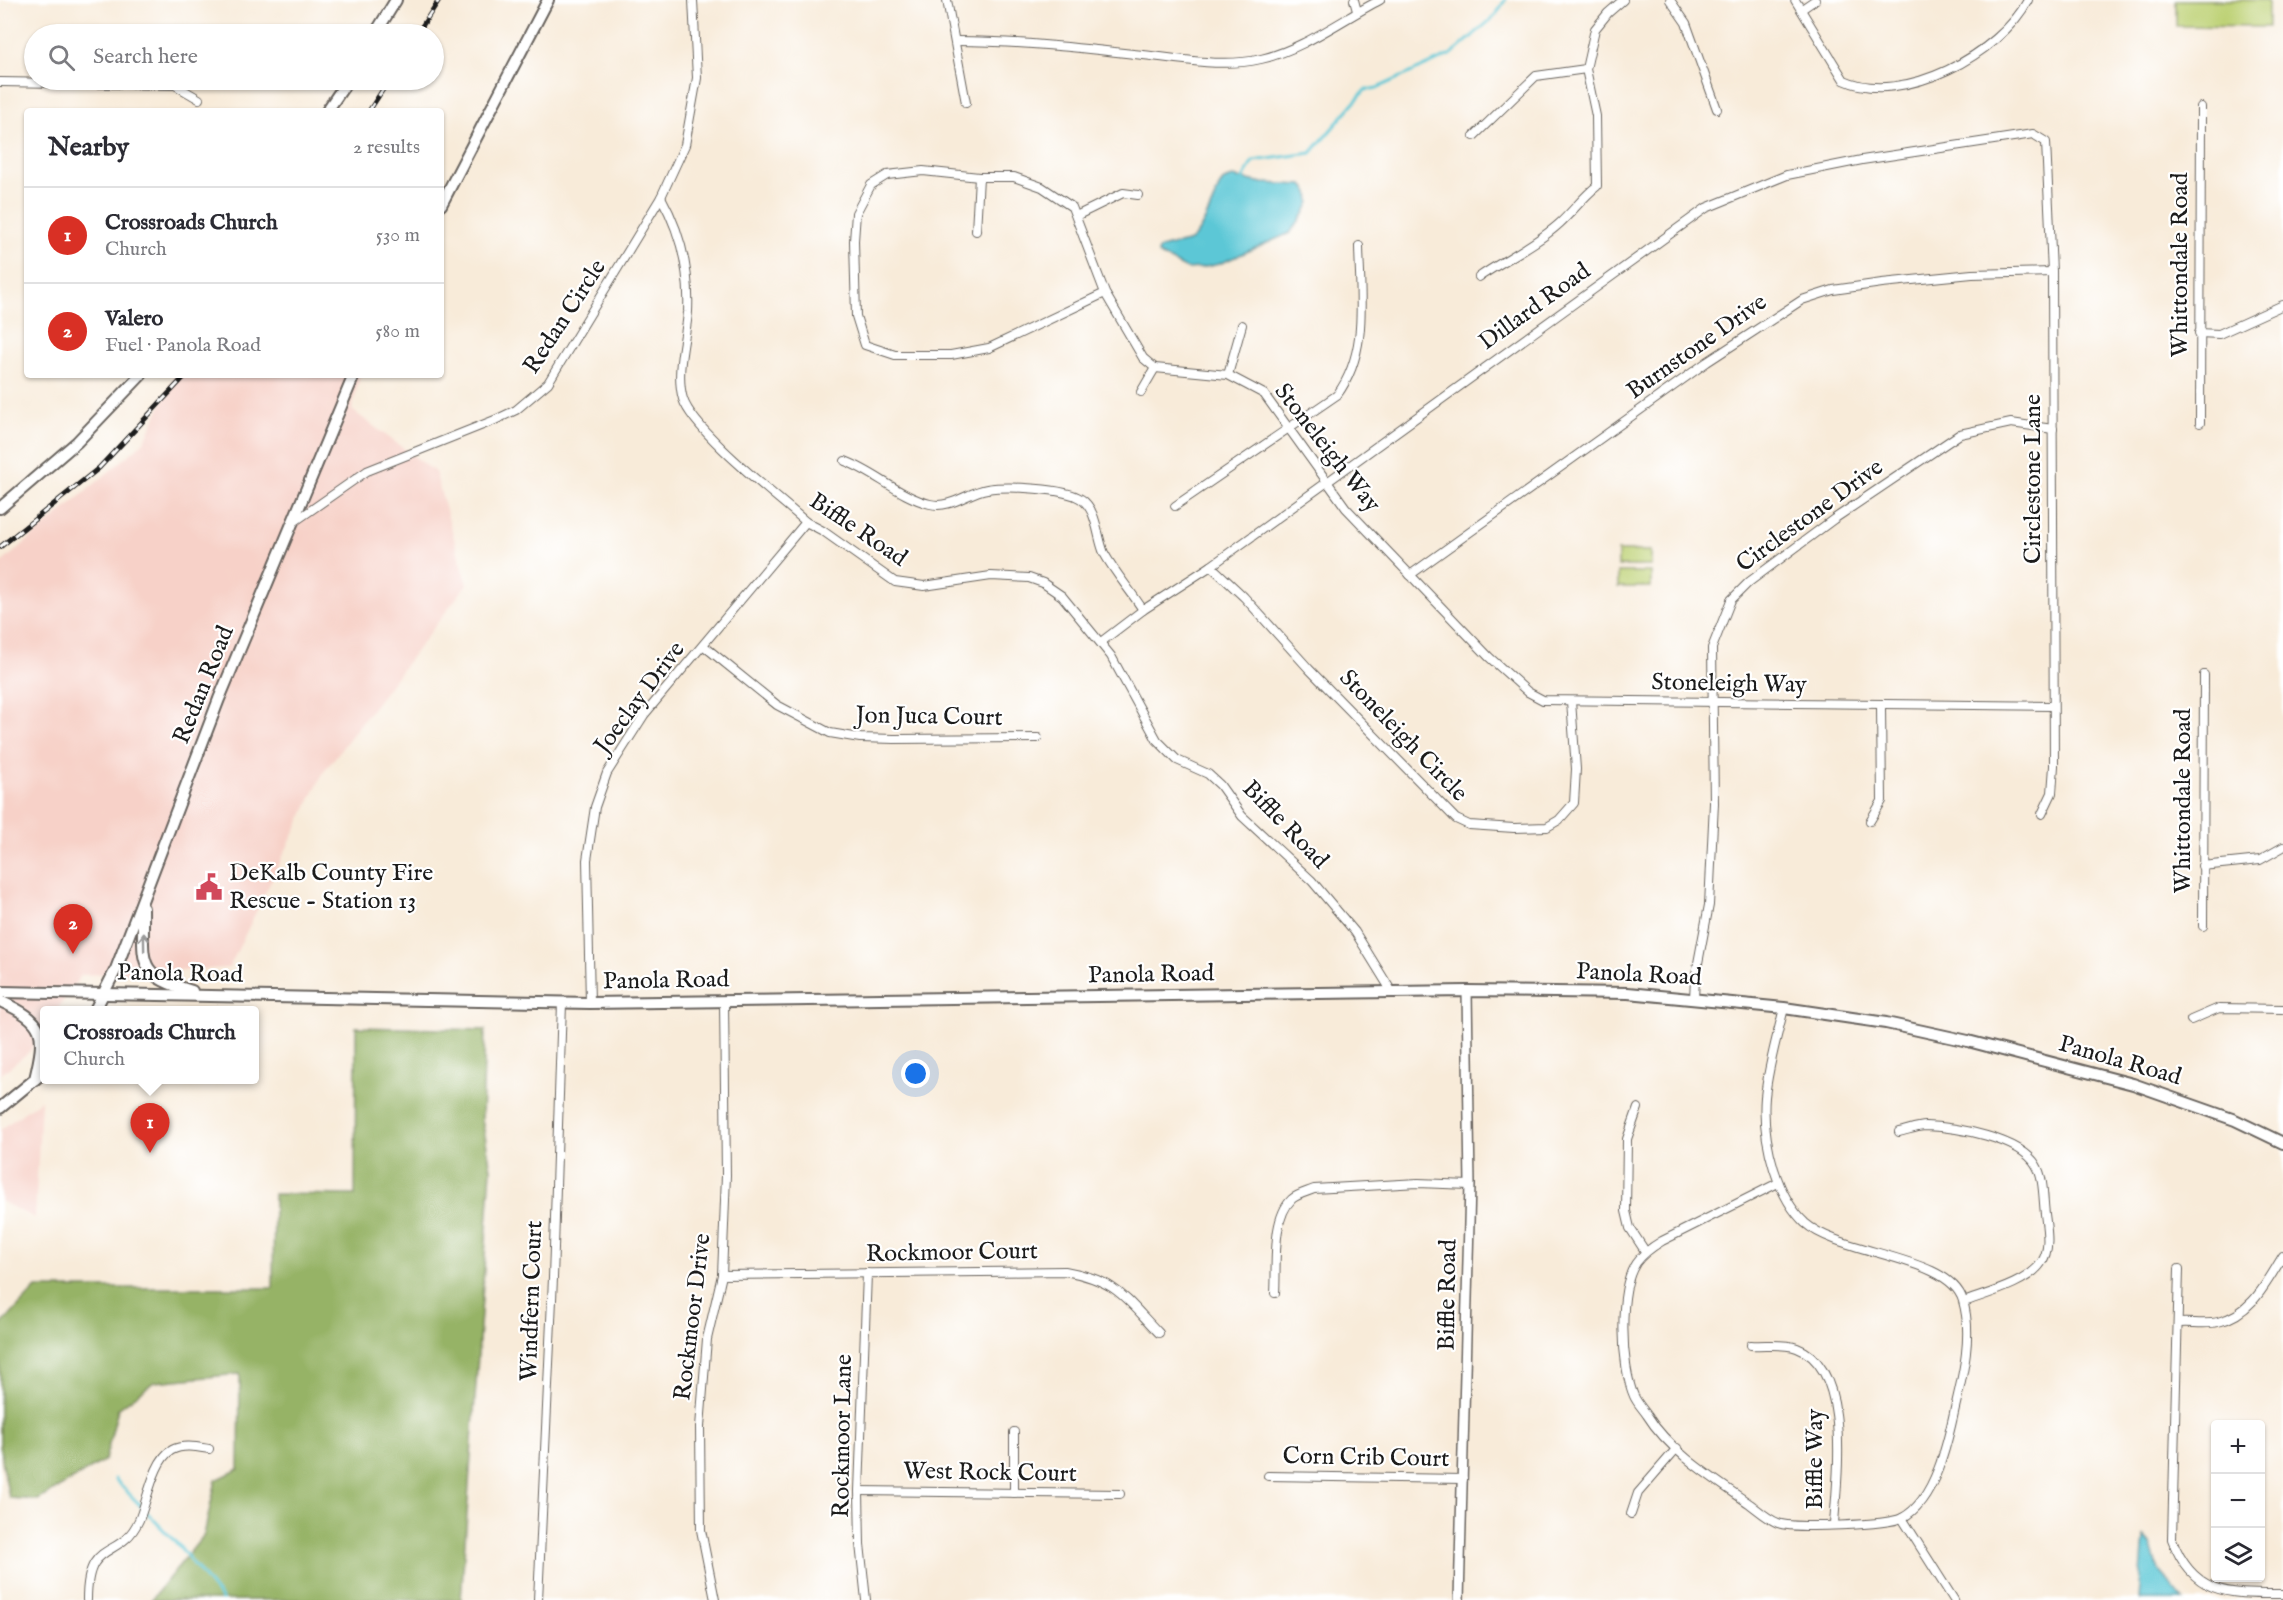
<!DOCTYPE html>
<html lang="en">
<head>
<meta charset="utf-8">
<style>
	body { margin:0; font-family:"IM FELL English",serif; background:#f2f2f3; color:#2b2b33 }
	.controls { position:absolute; right:18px; bottom:18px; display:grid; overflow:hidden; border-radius:6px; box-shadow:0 2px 4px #0004 }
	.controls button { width:54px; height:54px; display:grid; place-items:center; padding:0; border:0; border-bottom:2px solid #e1e1e2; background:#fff; color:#2b2b33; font:30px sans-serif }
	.you { position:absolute; left:916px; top:1074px; width:21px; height:21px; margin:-15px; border:4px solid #fff; border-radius:50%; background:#1a73e8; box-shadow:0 0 0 9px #1a73e833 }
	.badge { display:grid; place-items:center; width:39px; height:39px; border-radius:50%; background:#d93025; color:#fff; font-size:20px; font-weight:700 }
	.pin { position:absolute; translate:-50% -50px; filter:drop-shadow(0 2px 3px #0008) }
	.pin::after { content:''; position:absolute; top:32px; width:21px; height:18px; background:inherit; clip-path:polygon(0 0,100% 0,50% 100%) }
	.popup { position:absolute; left:40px; top:1006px; width:219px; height:78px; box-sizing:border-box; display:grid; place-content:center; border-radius:6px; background:#fff; filter:drop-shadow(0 2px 4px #0005); font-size:20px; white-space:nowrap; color:#7c7c81 }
	.popup b { font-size:22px; color:#2b2b33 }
	.popup::after { content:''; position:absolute; left:50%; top:100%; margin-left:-12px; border:12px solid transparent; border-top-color:#fff }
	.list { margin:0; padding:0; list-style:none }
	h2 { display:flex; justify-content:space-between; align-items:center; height:78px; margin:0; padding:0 24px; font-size:26px }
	h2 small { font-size:20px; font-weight:400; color:#7c7c81 }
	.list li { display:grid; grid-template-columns:39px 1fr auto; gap:18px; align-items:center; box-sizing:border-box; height:96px; padding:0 24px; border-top:2px solid #e1e1e2 }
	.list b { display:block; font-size:22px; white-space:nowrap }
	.list p { margin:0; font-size:20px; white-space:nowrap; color:#7c7c81 }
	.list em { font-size:20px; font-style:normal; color:#7c7c81 }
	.icon { flex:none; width:33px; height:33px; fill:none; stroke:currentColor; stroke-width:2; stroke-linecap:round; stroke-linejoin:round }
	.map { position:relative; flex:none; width:2283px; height:1600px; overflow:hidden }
	.search { position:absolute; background:#fff; box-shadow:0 2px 4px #0004; left:24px; top:24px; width:420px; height:66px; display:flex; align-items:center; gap:15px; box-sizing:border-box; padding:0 21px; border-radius:33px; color:#7c7c81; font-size:22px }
	.panel { position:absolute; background:#fff; box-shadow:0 2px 4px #0004; left:24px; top:108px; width:420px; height:270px; border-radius:6px }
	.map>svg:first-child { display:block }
	.built { fill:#f7d1c8 }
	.green { fill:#bdd175; stroke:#6c7648; stroke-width:1.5 }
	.forest { fill:#96b366; stroke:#596841; stroke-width:1.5 }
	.water { fill:#5cc7d6; stroke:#3c7279; stroke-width:1.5 }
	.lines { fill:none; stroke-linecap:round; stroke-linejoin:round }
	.stream { stroke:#5cc7d6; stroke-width:3 }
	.minor-casing { stroke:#69645e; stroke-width:10 }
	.tertiary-casing { stroke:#69645e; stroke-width:12 }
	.secondary-casing { stroke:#69645e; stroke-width:14 }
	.minor { stroke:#fff; stroke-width:8 }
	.tertiary { stroke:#fff; stroke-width:9 }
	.secondary { stroke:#fff; stroke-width:10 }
	.rail-casing { stroke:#1c1c1c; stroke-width:5 }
	.rail { stroke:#fff; stroke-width:3; stroke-dasharray:9; stroke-linecap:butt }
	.oneway { stroke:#999 }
	.labels { text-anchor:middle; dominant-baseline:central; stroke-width:4.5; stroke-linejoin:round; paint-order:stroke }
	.street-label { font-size:24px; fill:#1c1c1c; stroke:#fff }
	.poi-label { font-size:24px; fill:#1c1c1c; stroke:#fff; text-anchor:start }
</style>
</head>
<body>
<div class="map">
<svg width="2283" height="1600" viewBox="0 0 2283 1600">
	<rect width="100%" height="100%" fill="#fff"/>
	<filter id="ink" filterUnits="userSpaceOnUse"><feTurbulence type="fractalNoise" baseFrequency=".0167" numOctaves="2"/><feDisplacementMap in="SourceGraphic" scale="12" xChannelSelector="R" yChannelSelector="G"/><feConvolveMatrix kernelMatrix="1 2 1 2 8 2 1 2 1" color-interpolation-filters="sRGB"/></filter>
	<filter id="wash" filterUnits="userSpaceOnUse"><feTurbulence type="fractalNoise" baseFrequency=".008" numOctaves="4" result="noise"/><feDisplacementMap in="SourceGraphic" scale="24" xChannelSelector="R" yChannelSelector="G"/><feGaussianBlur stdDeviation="1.35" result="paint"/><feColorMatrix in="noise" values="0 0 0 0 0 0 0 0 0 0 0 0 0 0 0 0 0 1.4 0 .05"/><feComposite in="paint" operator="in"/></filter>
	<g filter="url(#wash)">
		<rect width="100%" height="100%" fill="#f8ebd9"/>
		<g class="built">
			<path d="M175 375H360L352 410 435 472 467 584 323 773 229 968 81 975 57 1010H45V1027L29 1052 0 1075V564L144 442Z"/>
			<path d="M41 1100 35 1218 0 1201V1130Z"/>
		</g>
		<g class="green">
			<path d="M2176 0H2268V27L2176 26Z"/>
			<rect x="1618" y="551" width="33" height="15"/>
			<rect x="1618" y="572" width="33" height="15"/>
		</g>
		<path class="forest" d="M356 1027 485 1030 482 1119 491 1169 461 1600H151L204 1535 216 1480 239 1469 240 1374 154 1382 118 1409 105 1460 38 1500 9 1498 0 1449V1326L36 1288H273L274 1194 355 1195Z"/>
		<g class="water">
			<path d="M1233 177 1263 183 1303 185 1309 192 1310 202 1304 214 1290 233 1219 264 1201 268 1187 269 1158 254 1159 249C1169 244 1181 245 1190 241 1201 235 1214 199 1219 187L1224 180Z"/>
			<path d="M2144 1536 2151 1544 2159 1571 2184 1600H2139Z"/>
		</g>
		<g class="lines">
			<g class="stream">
				<path d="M1243 179 1253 161 1311 153 1365 90 1377 88 1452 54 1495 16 1505 0"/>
				<path d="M115 1479 180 1547 222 1600"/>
			</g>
		</g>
	</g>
	<g filter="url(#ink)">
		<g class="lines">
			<defs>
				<g id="minor">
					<path d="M947 0 966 103"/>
					<path d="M1354 0 1357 11"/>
					<path d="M1670 0 1686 23 1717 109"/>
					<path d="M1795 0 1844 80C1902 107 2001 53 2028 0"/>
					<path d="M1802 9 1815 0"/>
					<path d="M956 41C1018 41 1081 48 1143 55 1182 59 1223 68 1261 59 1304 49 1341 20 1380 0"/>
					<path d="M0 82 175 85 199 99"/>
					<path d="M1474 136 1536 76 1586 69"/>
					<path d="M661 197C681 233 690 270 688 312 686 339 675 371 683 399 693 431 778 497 806 522L823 531 895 582 924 586 991 576 1029 578 1043 583 1062 596 1111 656 1157 740 1177 760 1208 774 1220 785 1242 816 1312 881 1355 932 1392 992"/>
					<path d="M1076 216 1123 193 1138 195"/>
					<path d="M976 231 979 177"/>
					<path d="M1479 277C1505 259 1536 245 1560 223 1573 211 1583 197 1597 186L1596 116 1586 69 1595 29 1608 13 1623 0"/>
					<path d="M1105 293 989 348 951 355H895L865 345 856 316 854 241 856 213 871 185 887 175 923 171 979 177H1014L1042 187 1072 207 1105 293 1143 358 1155 368 1228 375 1264 394 1346 508 1489 657 1528 692 1543 700 2053 706"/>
					<path d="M2199 333 2219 334 2283 305"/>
					<path d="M1228 375 1242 325"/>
					<path d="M1141 392 1155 368"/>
					<path d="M2200 423 2201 107"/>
					<path d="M845 461C875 472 900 497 930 504 951 509 968 492 987 489 1007 486 1065 488 1081 499 1097 509 1097 537 1104 553 1115 573 1131 591 1143 610"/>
					<path d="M1175 506 1337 395C1369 352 1360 297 1359 246"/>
					<path d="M294 522 367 471 495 420 516 410 548 383 661 197 685 145 697 78 693 0"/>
					<path d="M1211 566 1244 597 1309 669 1456 819 1469 825 1514 828 1547 827 1559 820 1574 803 1576 769 1571 701"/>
					<path d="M1410 575 1707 362 1802 300 1833 290 1882 283 1972 274 2052 272"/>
					<path d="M1101 642 1143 610 1211 566 1706 208 1787 175 1862 160 2033 134 2046 142 2052 272 2054 766 2052 793 2042 814"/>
					<path d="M704 646 777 705 830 733 860 738 894 739 1038 738"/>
					<path d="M1870 821 1882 801 1881 706"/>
					<path d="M2202 866 2260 860 2283 847"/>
					<path d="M2203 926 2204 675"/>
					<path d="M1694 998 1695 979 1709 905 1714 803 1712 648 1731 600 1749 582 1834 519 1960 434 2011 423 2053 429"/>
					<path d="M590 1003 587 860 595 807 607 773 644 715 806 522"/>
					<path d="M2191 1020 2219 1008 2283 1009"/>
					<path d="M1638 1108 1627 1139 1626 1211 1630 1228 1645 1251"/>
					<path d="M1899 1132C1908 1130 1918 1126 1926 1126 1956 1127 2020 1138 2036 1165 2044 1178 2043 1198 2045 1214 2047 1230 2051 1250 2041 1263 2028 1283 1985 1294 1964 1302"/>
					<path d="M1778 1183 1662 1241C1652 1247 1643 1253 1636 1263 1618 1290 1621 1367 1634 1396 1637 1403 1643 1409 1647 1415 1670 1452 1714 1479 1750 1504 1758 1510 1768 1519 1778 1523 1794 1529 1887 1525 1902 1518 1935 1501 1948 1441 1955 1408 1963 1375 1973 1335 1963 1301 1951 1256 1841 1255 1805 1223 1790 1209 1780 1188 1774 1169 1767 1146 1763 1121 1765 1097 1768 1067 1777 1037 1784 1008"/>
					<path d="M2179 1269 2172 1539C2193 1596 2229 1594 2283 1594"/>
					<path d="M722 1275 1065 1271C1118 1281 1124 1297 1159 1333"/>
					<path d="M1275 1293C1277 1266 1271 1219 1292 1199 1298 1194 1307 1192 1314 1189L1418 1183 1470 1185"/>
					<path d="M2180 1323C2191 1322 2206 1325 2218 1322 2252 1314 2266 1283 2283 1256"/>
					<path d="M1751 1345C1764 1346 1784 1343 1797 1348 1852 1368 1837 1478 1834 1524"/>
					<path d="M1014 1432V1493"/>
					<path d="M1268 1476 1463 1479"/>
					<path d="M859 1491 1120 1494"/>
					<path d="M1631 1514 1638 1493 1677 1448"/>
					<path d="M1902 1518 1954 1600"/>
					<path d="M87 1600C87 1536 120 1562 139 1520 147 1502 154 1459 172 1450 183 1444 197 1447 209 1449"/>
					<path d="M538 1600 553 1278 562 1003"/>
					<path d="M715 1600 701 1530 700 1427 707 1339 722 1275 726 1175 724 1002"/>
					<path d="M866 1600 860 1544 859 1491 867 1273"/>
				</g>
				<path id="tertiary" d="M1459 1600 1470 1185 1467 991"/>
				<g id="secondary">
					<path d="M375 34 396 0"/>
					<path d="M327 111 348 80"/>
					<path d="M441 205 548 0"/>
					<path d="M0 508 77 442 141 375"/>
					<path d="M143 908C144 961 134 975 192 991"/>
					<path d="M0 992 590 1003 1467 991 1628 993 1784 1008 1886 1023 1968 1041 2133 1084 2235 1120 2283 1143"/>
					<path d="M0 1001C46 1022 46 1032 35 1079"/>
					<path d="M95 1010 116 969 219 699 354 375"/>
					<path d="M0 1108 39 1076"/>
				</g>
			</defs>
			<use href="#minor" class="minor-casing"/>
			<use href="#tertiary" class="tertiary-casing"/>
			<use href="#secondary" class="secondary-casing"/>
			<use href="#minor" class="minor"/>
			<use href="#tertiary" class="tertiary"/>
			<use href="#secondary" class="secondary"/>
			<defs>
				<g id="rail">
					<path d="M417 34 439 0"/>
					<path d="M369 111 389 80"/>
					<path d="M0 547 99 468 186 375"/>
				</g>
			</defs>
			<use href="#rail" class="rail-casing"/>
			<use href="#rail" class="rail"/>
		</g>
		<defs><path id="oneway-shaft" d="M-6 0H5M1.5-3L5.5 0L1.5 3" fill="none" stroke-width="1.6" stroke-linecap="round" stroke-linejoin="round" transform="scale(1.5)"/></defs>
		<use class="oneway" href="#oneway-shaft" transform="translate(144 942) rotate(-91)"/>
	</g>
	<defs>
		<symbol id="civic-bare" viewBox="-9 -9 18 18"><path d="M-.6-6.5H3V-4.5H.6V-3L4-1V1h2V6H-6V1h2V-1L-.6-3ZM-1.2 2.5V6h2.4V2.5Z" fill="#d1495b" stroke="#fff" stroke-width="2.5" paint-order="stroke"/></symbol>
	</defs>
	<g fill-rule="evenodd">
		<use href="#civic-bare" x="190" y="868" width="38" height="38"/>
	</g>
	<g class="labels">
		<g class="street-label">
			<text transform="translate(2180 265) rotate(-90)">Whittondale Road</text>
			<text transform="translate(1535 307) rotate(-36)">Dillard Road</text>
			<text transform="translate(565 317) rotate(-57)">Redan Circle</text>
			<text transform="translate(1697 347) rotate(-35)">Burnstone Drive</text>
			<text transform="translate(1327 448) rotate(52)">Stoneleigh Way</text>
			<text transform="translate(2033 479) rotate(-90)">Circlestone Lane</text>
			<text transform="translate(1810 516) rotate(-36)">Circlestone Drive</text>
			<text transform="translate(858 530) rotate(34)">Biffle Road</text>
			<text transform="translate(1729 684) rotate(1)">Stoneleigh Way</text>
			<text transform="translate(204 685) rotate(-68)">Redan Road</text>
			<text transform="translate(640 698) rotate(-53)">Joeclay Drive</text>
			<text transform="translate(929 717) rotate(1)">Jon Juca Court</text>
			<text transform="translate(1403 736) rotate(46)">Stoneleigh Circle</text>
			<text transform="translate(2183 801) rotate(-90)">Whittondale Road</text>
			<text transform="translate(1285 825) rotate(46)">Biffle Road</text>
			<text transform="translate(180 974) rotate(1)">Panola Road</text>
			<text transform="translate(1151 975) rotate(-1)">Panola Road</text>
			<text transform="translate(1639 975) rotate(3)">Panola Road</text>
			<text transform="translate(666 981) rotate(-1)">Panola Road</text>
			<text transform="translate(2120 1061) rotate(16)">Panola Road</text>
			<text transform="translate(952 1253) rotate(-1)">Rockmoor Court</text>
			<text transform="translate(1448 1295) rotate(-89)">Biffle Road</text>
			<text transform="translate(532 1301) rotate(-88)">Windfern Court</text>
			<text transform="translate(693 1317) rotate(-83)">Rockmoor Drive</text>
			<text transform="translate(843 1436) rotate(-89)">Rockmoor Lane</text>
			<text transform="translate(1366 1458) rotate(1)">Corn Crib Court</text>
			<text transform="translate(1815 1459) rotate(-90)">Biffle Way</text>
			<text transform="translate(990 1473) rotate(1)">West Rock Court</text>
		</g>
		<g class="poi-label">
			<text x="229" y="873">DeKalb County Fire<tspan x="229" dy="28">Rescue - Station 13</tspan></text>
		</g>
	</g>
</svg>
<div class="controls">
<button>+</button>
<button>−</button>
<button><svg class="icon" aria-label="layers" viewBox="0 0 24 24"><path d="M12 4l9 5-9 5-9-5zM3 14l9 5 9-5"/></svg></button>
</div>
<div class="you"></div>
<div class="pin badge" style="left:150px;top:1153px">1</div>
<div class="popup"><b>Crossroads Church</b>Church</div>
<div class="pin badge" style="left:73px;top:954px">2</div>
<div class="search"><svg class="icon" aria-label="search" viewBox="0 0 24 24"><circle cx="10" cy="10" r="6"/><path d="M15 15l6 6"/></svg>Search here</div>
<section class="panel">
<h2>Nearby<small>2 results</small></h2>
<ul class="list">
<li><span class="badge">1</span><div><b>Crossroads Church</b><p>Church</p></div><em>530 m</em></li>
<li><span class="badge">2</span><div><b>Valero</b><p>Fuel · Panola Road</p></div><em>580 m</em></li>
</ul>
</section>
</div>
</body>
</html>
